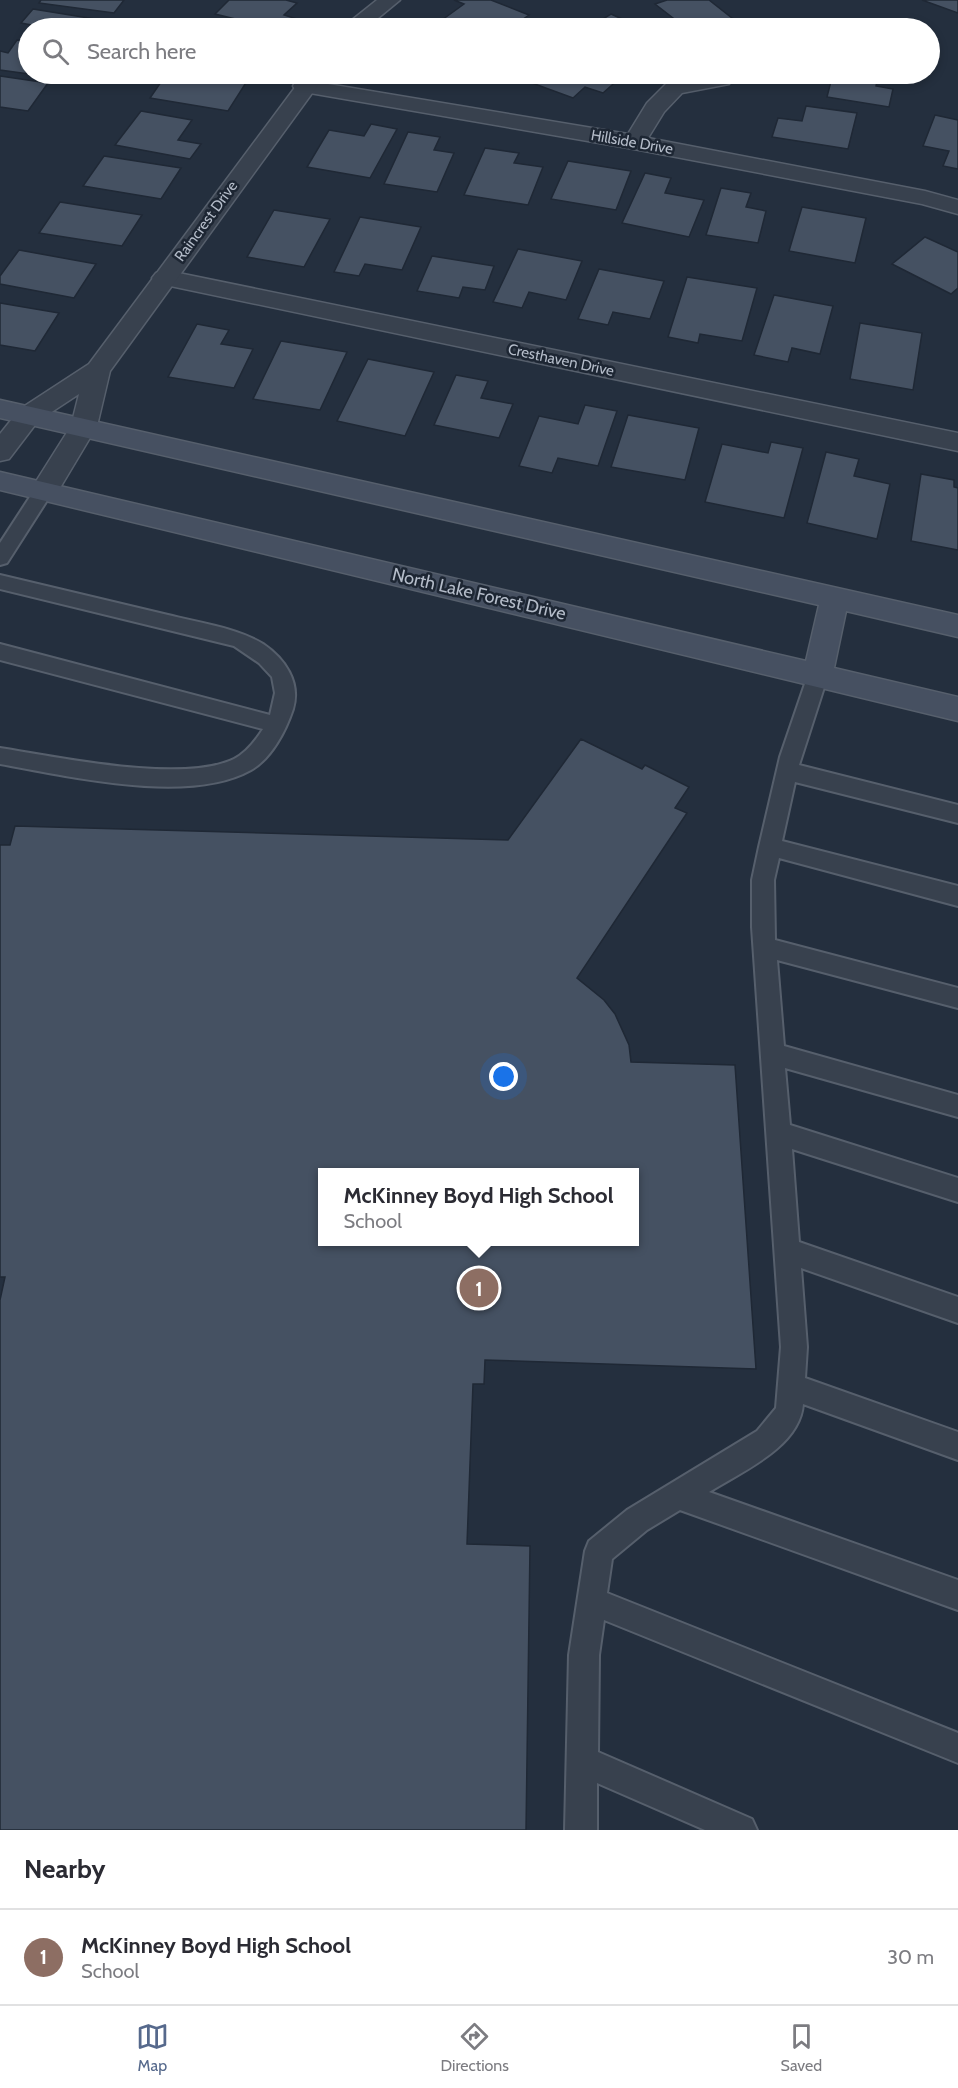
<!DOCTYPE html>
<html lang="en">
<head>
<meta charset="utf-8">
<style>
	body { margin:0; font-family:Cabin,sans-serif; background:#f2f2f3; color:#2b2b33 }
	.you { position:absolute; left:504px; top:1077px; width:21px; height:21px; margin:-15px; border:4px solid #fff; border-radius:50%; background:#1a73e8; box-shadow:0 0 0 9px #1a73e833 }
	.badge { display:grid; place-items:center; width:39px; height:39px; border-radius:50%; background:#56698c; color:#fff; font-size:20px; font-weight:700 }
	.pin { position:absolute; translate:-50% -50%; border:3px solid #fff; box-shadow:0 2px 6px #0006 }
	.popup { position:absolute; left:318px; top:1168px; width:321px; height:78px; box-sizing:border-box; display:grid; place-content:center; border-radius:0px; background:#fff; filter:drop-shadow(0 2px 4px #0005); font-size:20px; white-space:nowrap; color:#7c7c81 }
	.popup b { font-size:22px; color:#2b2b33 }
	.popup::after { content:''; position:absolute; left:50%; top:100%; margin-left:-12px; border:12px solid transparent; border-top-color:#fff }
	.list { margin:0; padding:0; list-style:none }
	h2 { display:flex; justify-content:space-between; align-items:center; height:78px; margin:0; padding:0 24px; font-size:26px }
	h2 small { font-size:20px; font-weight:400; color:#7c7c81 }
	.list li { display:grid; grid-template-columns:39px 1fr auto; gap:18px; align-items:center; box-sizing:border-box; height:96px; padding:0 24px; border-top:2px solid #e1e1e2 }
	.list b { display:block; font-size:22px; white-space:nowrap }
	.list p { margin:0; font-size:20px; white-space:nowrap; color:#7c7c81 }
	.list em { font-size:20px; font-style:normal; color:#7c7c81 }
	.icon { flex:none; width:33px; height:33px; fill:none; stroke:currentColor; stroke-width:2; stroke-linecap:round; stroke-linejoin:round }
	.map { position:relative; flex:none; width:958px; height:1830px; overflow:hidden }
	.search { position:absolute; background:#fff; box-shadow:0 3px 9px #0003; left:18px; right:18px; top:18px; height:66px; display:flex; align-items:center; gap:15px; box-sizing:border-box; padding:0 21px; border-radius:33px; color:#7c7c81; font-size:22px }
	.sheet { height:174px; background:#fff }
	nav { display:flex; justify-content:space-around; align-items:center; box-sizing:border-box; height:84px; border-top:2px solid #e1e1e2; background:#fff; font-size:16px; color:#7c7c81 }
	nav a { display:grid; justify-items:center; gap:3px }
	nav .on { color:#56698c }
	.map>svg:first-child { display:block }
	.building { fill:#455162; stroke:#1f2835; stroke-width:1.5; fill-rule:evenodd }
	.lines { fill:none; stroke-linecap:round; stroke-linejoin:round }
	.service-casing { stroke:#565f6c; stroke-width:4 }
	.minor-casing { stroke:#565f6c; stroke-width:3 }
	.tertiary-casing { stroke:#565f6c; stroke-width:3 }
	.secondary-casing { stroke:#565f6c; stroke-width:3 }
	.service { fill:#38414e; fill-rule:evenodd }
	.minor { fill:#38414e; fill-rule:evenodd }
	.tertiary { fill:#38414e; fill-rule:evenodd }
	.secondary { fill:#465061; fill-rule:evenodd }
	.labels { text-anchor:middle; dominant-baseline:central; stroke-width:5; stroke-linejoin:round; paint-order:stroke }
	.far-street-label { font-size:15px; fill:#b4bcc9; stroke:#1d2633 }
	.street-label { font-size:18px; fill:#b4bcc9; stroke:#1d2633 }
</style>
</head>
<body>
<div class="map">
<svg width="958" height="1830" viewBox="0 0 958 1830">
	<rect width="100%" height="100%" fill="#242f3e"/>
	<g class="building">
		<path d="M41 0H124L114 13 39 3Z"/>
		<path d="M229 0H286L297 3 284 15 300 20 291 28H273L215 14Z"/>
		<path d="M454 0H491L529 15 510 28H463L442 20 464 4Z"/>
		<path d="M667 0H709L742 26 734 28H686L655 4Z"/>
		<path d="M922 0H958V13Z"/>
		<path d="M33 9 101 20 94 28H35L37 26 21 23Z"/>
		<path d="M611 14 642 28H588Z"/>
		<path d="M17 40 28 42V74H61L58 78 0 70V51L8 53Z"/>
		<path d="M176 74H220L249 78 228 111 150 98 161 82 169 83Z"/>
		<path d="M524 74H611L621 77 603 93 585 87 573 98 532 83 538 78Z"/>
		<path d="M810 74H879L876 86 893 89 889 107 827 97 831 81 809 77Z"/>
		<path d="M0 76 48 83 28 111 0 107Z"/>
		<path d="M806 106 857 113 848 149 772 137 778 118 802 121Z"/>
		<path d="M141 111 192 120 178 140 201 144 190 159 115 145Z"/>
		<path d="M935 115 958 120V169L943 166 949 151 923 146Z"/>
		<path d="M371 124 397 129 370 178 307 167 329 130 364 136Z"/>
		<path d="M408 132 440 137 434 150 454 153 437 192 384 184Z"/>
		<path d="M485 148 519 153 514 163 543 167 528 205 464 195Z"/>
		<path d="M104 156 181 168 161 199 83 186Z"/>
		<path d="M568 161 631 171 616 210 551 199Z"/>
		<path d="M645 173 671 178 665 193 704 200 689 237 622 223Z"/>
		<path d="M721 188 751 193 746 207 766 211 758 243 706 235Z"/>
		<path d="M60 202 142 215 122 246 39 233Z"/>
		<path d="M802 207 866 218 855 263 789 251Z"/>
		<path d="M274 210 330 219 304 267 247 257Z"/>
		<path d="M360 217 421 227 402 270 365 264 359 276 334 272Z"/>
		<path d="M925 237 958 252V288L951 294 892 264Z"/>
		<path d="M518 249 582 261 566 300 529 292 522 308 493 302Z"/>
		<path d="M19 250 96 264 74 298 0 284V276Z"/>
		<path d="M432 256 494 266 485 290 463 287 459 298 417 291Z"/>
		<path d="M599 269 664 281 650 319 613 312 608 325 578 319Z"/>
		<path d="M687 277 757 288 742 341 700 334 698 343 668 337Z"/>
		<path d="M774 295 833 306 820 354 792 348 788 362 754 355Z"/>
		<path d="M0 303 59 313 35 351 0 345Z"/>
		<path d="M860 323 922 333 913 390 850 379Z"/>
		<path d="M197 324 229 330 221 344 253 349 234 388 168 377Z"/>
		<path d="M281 341 347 352 320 410 253 399Z"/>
		<path d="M368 359 434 372 405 436 337 421Z"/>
		<path d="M456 375 488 381 481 398 513 404 499 438 434 425Z"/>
		<path d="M585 405 617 411 598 466 558 458 552 473 519 466 539 416 578 424Z"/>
		<path d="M628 415 699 428 685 480 611 467Z"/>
		<path d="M771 442 803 448 784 518 705 502 722 444 768 453Z"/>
		<path d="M826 452 859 459 854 476 890 484 877 539 807 523Z"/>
		<path d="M921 474 954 480V487L958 488V550L911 541Z"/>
		<path d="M581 739 642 769 645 765 689 787 675 808 687 813 577 978 604 1000 615 1014 629 1045 631 1062 735 1065 756 1369 485 1360 484 1384H473L467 1544 530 1546 526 1830H0V1300L5 1277H0V845H10L15 826 508 840ZM323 1172H635V1242H323Z"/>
	</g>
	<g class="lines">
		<defs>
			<g id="service">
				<path d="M44 484 51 486 53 491 7 563 0 565V543L37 486Z"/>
				<path d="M0 575C56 588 112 602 168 615 199 623 235 627 263 644 285 659 301 682 293 709 286 730 272 758 251 770 189 805 68 776 0 764V748C58 757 182 784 234 759 246 753 256 740 263 729L0 660V644L270 715 275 693 272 677 259 663 234 646 0 589Z"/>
				<path d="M818 667 825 669 828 675 799 765 958 805V823L795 782 782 841 958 886V906L779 858 774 880 775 940 958 988V1008L777 960 784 1046 958 1095V1117L785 1068 790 1125 958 1178V1202L792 1149 799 1242 958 1297V1323L801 1268 807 1347 805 1378 958 1432V1460L803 1404C800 1447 741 1472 709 1492L958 1580V1610L680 1510 647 1530 612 1559 607 1593 958 1733V1763L604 1620 599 1655 598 1752 752 1819 757 1830H705L597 1783V1830H565L569 1655 585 1551 589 1541 627 1510 757 1431 776 1408 781 1347 752 927V880L759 847 780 757 808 675 811 669Z"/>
			</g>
			<g id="minor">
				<path d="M717 74H729L732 79 729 84 682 93 664 112 648 138 925 191 958 200V214L922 204 634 149 304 92 296 91 293 86 296 81 304 80 628 134 647 103 667 83Z"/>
				<path d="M164 270 958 433V451L156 283 152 278 156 273Z"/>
			</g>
			<g id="tertiary">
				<path d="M377 0H400L366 28H344L347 24Z"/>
				<path d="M305 74H326L110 371 97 426 54 498 44 501 34 498 30 491 71 426 79 394 38 421 9 459 0 461V434L20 409 89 364Z"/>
			</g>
			<path id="secondary" d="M0 400 958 615V637L846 611 834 668 958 697V721L0 490V472L806 661 819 605 0 418Z"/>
		</defs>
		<use href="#service" class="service-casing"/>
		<use href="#minor" class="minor-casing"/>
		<use href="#tertiary" class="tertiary-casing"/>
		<use href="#secondary" class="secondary-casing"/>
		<use href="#service" class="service"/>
		<use href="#minor" class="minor"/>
		<use href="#tertiary" class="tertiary"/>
		<use href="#secondary" class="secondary"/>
	</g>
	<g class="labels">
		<g class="far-street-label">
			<text transform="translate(632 142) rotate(10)">Hillside Drive</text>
			<text transform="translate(206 221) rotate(-54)">Raincrest Drive</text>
			<text transform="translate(561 360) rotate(12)">Cresthaven Drive</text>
		</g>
		<g class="street-label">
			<text transform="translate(479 594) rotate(13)">North Lake Forest Drive</text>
		</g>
	</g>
</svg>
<div class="you"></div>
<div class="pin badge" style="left:479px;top:1288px;background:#8d6e63">1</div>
<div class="popup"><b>McKinney Boyd High School</b>School</div>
<div class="search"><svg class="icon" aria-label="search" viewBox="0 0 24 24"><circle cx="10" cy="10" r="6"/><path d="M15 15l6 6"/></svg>Search here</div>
</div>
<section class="sheet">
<h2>Nearby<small></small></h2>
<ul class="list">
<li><span class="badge" style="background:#8d6e63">1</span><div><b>McKinney Boyd High School</b><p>School</p></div><em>30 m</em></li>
</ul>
</section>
<nav>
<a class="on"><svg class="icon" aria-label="map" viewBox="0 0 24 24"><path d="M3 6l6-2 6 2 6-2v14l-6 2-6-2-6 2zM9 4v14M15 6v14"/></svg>Map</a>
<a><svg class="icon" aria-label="directions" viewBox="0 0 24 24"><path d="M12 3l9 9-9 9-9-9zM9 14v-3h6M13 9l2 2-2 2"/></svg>Directions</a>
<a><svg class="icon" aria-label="saved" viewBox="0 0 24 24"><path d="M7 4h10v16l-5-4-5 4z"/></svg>Saved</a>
</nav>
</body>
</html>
